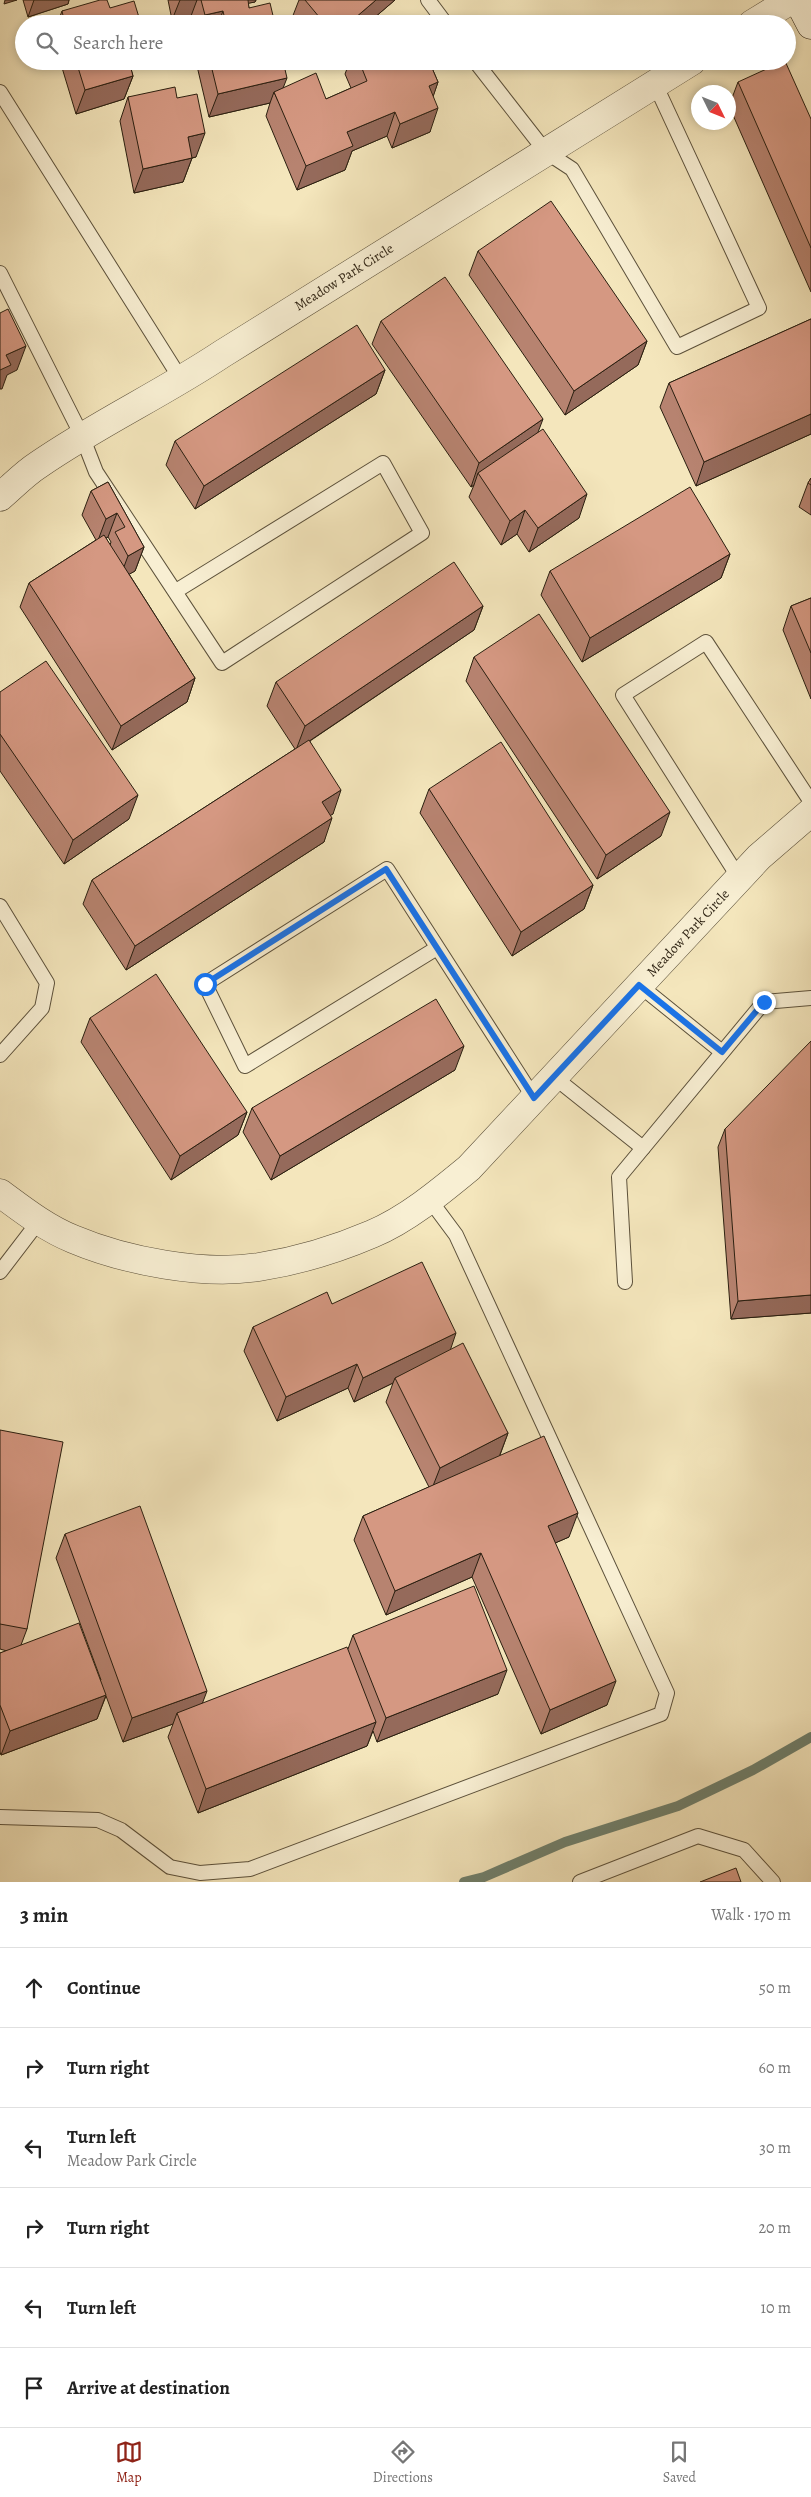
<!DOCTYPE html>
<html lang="en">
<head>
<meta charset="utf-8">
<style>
	body { margin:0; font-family:Alegreya,serif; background:#f6f6f6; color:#222 }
	.compass { position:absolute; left:691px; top:85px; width:45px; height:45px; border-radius:50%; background:#fff; box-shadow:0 2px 8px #0003; rotate:133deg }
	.stop { position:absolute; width:15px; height:15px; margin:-11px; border:4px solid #1a73e8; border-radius:50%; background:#fff }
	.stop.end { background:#1a73e8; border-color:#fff; box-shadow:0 1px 5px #0008 }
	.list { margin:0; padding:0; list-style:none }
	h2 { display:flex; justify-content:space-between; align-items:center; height:65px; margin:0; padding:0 20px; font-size:21px }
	h2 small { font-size:16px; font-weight:400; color:#767676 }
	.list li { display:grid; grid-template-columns:32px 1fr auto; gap:15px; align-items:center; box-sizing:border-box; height:80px; padding:0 20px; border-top:1px solid #e0e0e0 }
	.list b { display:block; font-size:19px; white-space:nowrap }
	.list p { margin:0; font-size:16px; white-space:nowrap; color:#767676 }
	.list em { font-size:16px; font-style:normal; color:#767676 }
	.icon { flex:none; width:28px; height:28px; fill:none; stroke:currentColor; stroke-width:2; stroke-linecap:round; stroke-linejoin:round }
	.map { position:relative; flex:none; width:811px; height:1882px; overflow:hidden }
	.search { position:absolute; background:#fff; box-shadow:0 2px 8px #0003; left:15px; right:15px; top:15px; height:55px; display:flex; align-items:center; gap:12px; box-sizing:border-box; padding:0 18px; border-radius:28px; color:#767676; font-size:19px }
	.sheet { height:545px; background:#fff }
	nav { display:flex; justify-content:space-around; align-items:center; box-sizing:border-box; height:70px; border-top:1px solid #e0e0e0; background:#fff; font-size:14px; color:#767676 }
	nav a { display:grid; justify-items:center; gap:2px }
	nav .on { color:#8f2418 }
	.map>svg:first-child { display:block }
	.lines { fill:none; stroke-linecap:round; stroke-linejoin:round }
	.stream { stroke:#6f806d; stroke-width:10 }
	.lane-casing { stroke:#5c513b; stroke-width:16 }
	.street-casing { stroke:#5c513b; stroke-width:29 }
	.secondary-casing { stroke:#2a1f10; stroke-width:29 }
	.lane { stroke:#f8efd3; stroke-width:14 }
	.street { stroke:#f8efd3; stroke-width:28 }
	.secondary { stroke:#f8efd3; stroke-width:28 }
	.wall { fill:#b78370; stroke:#2a1f10; fill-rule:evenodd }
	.shaded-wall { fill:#956a5b; stroke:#2a1f10 }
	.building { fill:#d59882; stroke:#2a1f10 }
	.route { stroke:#1a73e8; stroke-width:6 }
	.labels { text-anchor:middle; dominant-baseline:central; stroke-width:4.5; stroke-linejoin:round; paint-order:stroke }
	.street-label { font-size:14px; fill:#2a1f10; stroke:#f8efd3 }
</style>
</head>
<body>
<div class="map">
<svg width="811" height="1882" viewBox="0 0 811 1882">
	<rect width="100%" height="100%" fill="#f4e6bc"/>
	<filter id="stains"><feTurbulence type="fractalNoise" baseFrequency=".004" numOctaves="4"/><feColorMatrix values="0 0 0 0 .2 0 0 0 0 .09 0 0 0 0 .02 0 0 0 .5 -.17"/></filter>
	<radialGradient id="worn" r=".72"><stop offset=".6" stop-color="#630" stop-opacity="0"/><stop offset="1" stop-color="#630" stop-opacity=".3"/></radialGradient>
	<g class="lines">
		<path class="stream" d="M464 1882 484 1877 565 1842 678 1806 753 1770 811 1737"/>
		<defs>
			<g id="lane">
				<path d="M428 0 446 24"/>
				<path d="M475 61 546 152 572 169 677 347 759 308 655 84"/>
				<path d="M0 92 182 381"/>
				<path d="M0 273 82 436 96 472 222 663 422 533 383 463 176 591"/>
				<path d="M739 878 623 695 706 642 811 802"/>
				<path d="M0 906 47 983 42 1008 0 1055"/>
				<path d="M437 948 245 1066 205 984 387 869 534 1098"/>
				<path d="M639 985 722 1052"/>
				<path d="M554 1077 643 1148"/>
				<path d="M0 1272 39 1221"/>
				<path d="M625 1282 619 1177 764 1002 811 998"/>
				<path d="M0 1817 98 1820 121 1830 170 1867 200 1873 250 1869 661 1714 667 1693 456 1235 430 1200"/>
				<path d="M580 1882 698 1836 744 1850 773 1882"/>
			</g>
			<g id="street">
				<path d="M752 24 791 0"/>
				<path d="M0 497C12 487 24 474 38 465 97 424 162 394 222 354L692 61"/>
				<path d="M0 1193C23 1210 46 1228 73 1239 125 1261 204 1276 259 1267 297 1261 337 1249 372 1234 406 1220 440 1192 469 1168L759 857 811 812"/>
			</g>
			<path id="secondary" d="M798 0 811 25"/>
		</defs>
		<use href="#lane" class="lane-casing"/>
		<use href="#street" class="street-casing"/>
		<use href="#secondary" class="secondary-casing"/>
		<use href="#lane" class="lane"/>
		<use href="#street" class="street"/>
		<use href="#secondary" class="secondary"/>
	</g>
	<g class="wall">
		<path d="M23 0H69L68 4 28 17Z"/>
		<path d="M168 0H256L255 2 248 3 249 8 275 24H193L191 16 172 20Z"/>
		<path d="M299 0H395L367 24H296L292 18Z"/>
		<path d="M110 8 141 24H57L62 11Z"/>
		<path d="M60 61H138L137 64 130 66 133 76 124 99 76 114Z"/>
		<path d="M199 61H283V88L326 99 351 88 345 74 350 61H429L438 82 433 96 430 132 392 148 387 136 352 151 345 170 297 190 266 116 270 103 209 117 197 66Z"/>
		<path d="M738 82 811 119V292L729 106Z"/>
		<path d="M128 97 177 98 196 157 192 158 183 182 134 193 120 121Z"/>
		<path d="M478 251 647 341 638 365 565 415 469 275Z"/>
		<path d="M811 319V434L696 486 660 407 669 383Z"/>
		<path d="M381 321 538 432 579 518 529 552 517 534 501 545 469 497 474 485 471 487 372 344Z"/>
		<path d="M385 370 376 394 195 509 166 465 175 441Z"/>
		<path d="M811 478V515L799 507 808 483Z"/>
		<path d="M108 482 144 547 135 571 129 574 195 678 187 702 112 750 20 607 29 583 96 540 82 515 91 491ZM108 537 111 542 110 545 106 538Z"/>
		<path d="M730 554 721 578 582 662 541 595 550 571Z"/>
		<path d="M811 598V699L783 630 791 606Z"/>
		<path d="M483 606 474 630 310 741 333 814 330 815 324 842 126 970 83 904 92 880 295 749 267 706 276 682Z"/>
		<path d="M474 657 661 836 597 879 466 681Z"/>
		<path d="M0 692 129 819 64 864 0 771Z"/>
		<path d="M429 789 593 885 584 909 512 956 420 813Z"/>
		<path d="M90 1018 247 1112 238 1135 171 1180 81 1042Z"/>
		<path d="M455 1070 271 1180 243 1132 252 1108Z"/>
		<path d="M725 1129 811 1313 731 1319 718 1147Z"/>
		<path d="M332 1304 451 1350 508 1433 500 1455 569 1537 555 1543 607 1705 541 1734 472 1577 386 1615 354 1540 363 1516 429 1487 386 1402 393 1383 354 1402 348 1388 277 1421 244 1351 253 1327Z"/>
		<path d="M0 1430 27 1629 21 1645 101 1680 56 1558 65 1534 202 1704 348 1649 353 1635 498 1694 377 1742 373 1731 367 1746 198 1813 168 1737 173 1724 123 1742 106 1696 97 1719 1 1755 0 1752V1653L7 1651 0 1649Z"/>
	</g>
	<g class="shaded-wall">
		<path d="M5 0H17L4 4Z"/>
		<path d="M34 0H69L68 4 28 17Z"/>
		<path d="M180 0H197L191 16 172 20Z"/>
		<path d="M238 0H256L255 2 235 6Z"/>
		<path d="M376 0H395L367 24H348Z"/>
		<path d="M223 11 218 24H202L205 15Z"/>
		<path d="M119 61H138L137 64 116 70Z"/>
		<path d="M133 76 124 99 76 114 85 90Z"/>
		<path d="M287 78 278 101 274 92 270 103 209 117 218 94Z"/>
		<path d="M438 82 430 106 429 86Z"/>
		<path d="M438 108 430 132 392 148 400 124Z"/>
		<path d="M395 112 387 136 352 151 345 170 297 190 306 166 347 132Z"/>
		<path d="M205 133 196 157 179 161 188 137Z"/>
		<path d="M192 158 183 182 134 193 143 169Z"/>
		<path d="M647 341 638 365 565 415 574 391Z"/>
		<path d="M26 346 17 370 7 375 2 389H0V370L6 355Z"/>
		<path d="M385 370 376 394 195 509 204 486Z"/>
		<path d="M811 414V434L696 486 704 462Z"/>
		<path d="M543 419 534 443 478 473 474 485 471 487 479 463Z"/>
		<path d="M587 494 579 518 529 552 538 528Z"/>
		<path d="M525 510 517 534 501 545 510 521Z"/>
		<path d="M117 513 108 537 97 543 106 519Z"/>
		<path d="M144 547 135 571 119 580 128 556Z"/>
		<path d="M730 554 721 578 582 662 590 638Z"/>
		<path d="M483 606 474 630 296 750 305 726Z"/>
		<path d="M195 678 187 702 112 750 121 726Z"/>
		<path d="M341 790 333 814 313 826 322 802Z"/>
		<path d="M138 795 129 819 64 864 73 840Z"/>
		<path d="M670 812 661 836 597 879 606 855Z"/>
		<path d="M332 818 324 842 126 970 135 946Z"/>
		<path d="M593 885 584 909 512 956 521 932Z"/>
		<path d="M464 1046 455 1070 271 1180 280 1156Z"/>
		<path d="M247 1112 238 1135 171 1180 180 1156Z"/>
		<path d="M811 1295V1313L731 1319 738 1301Z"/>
		<path d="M456 1333 448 1357 395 1378 393 1383 354 1402 363 1378Z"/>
		<path d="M357 1364 348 1388 277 1421 286 1397Z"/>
		<path d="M508 1433 499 1457 431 1491 440 1468Z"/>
		<path d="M578 1513 569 1537 539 1550 548 1526Z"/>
		<path d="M481 1553 472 1577 386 1615 395 1591Z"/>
		<path d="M507 1670 498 1694 377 1742 386 1718Z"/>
		<path d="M616 1681 607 1705 541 1734 550 1710Z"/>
		<path d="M207 1691 198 1715 177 1713 173 1724 123 1742 132 1718Z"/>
		<path d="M106 1695 97 1719 1 1755 10 1731Z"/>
		<path d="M376 1722 367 1746 198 1813 206 1789Z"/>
	</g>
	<g class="building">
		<path d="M100 0H107L110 8 134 1 141 24H65L62 11Z"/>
		<path d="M201 0H248L249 8 270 3 275 24H226L223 11 205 15Z"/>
		<path d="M305 0H376L348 24H325Z"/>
		<path d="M76 61H129L133 76 85 90Z"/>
		<path d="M210 61H283L287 78 218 94Z"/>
		<path d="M359 61H429L438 82 429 86 438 108 400 124 395 112 347 132 353 146 306 166 274 92 316 73 326 99 367 81Z"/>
		<path d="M784 61H785L811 119V248L738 82Z"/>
		<path d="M175 87 177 98 197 94 205 133 188 137 192 158 143 169 128 97Z"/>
		<path d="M551 201 647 341 574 391 478 251Z"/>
		<path d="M445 277 543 419 479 463 381 321Z"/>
		<path d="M8 309 26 346 6 355 11 365 0 370V313Z"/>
		<path d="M811 319V414L704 462 669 383Z"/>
		<path d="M357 325 385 370 204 486 175 441Z"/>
		<path d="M543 429 587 494 538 528 525 510 510 521 478 473Z"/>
		<path d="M811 478V485L808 483Z"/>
		<path d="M108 482 144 547 128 556 115 532 125 527 117 513 106 519 91 491Z"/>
		<path d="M690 487 730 554 590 638 550 571Z"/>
		<path d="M104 535 195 678 121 726 29 583Z"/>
		<path d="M454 562 483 606 305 726 276 682Z"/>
		<path d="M811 598V653L791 606Z"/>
		<path d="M539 614 670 812 606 855 474 657Z"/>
		<path d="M46 661 138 795 73 840 0 734V692Z"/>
		<path d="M309 740 341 790 322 802 332 818 135 946 92 880Z"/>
		<path d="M501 742 593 885 521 932 429 789Z"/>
		<path d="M156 974 247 1112 180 1156 90 1018Z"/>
		<path d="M436 999 464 1046 280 1156 252 1108Z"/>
		<path d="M811 1041V1295L738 1301 725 1129Z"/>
		<path d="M422 1262 456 1333 363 1378 357 1364 286 1397 253 1327 327 1292 332 1304Z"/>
		<path d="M463 1343 508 1433 440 1468 395 1378Z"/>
		<path d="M0 1430 63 1442 27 1629 0 1624Z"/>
		<path d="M544 1436 578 1513 548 1526 616 1681 550 1710 481 1553 395 1591 363 1516Z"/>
		<path d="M140 1506 207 1691 132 1718 65 1534Z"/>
		<path d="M474 1586 507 1670 386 1718 353 1635Z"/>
		<path d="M79 1623 106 1695 10 1731 0 1705V1653Z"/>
		<path d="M347 1647 376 1722 206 1789 177 1713Z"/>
		<path d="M736 1868 741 1882H700Z"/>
	</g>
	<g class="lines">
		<path class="route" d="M205 984 386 869 534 1098 639 985 722 1052 764 1002"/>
	</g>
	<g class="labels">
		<g class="street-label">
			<text transform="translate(344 277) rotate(-32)">Meadow Park Circle</text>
			<text transform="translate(688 933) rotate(-47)">Meadow Park Circle</text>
		</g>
	</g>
	<rect width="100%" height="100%" filter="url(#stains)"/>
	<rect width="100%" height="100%" fill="url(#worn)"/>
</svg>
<svg class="compass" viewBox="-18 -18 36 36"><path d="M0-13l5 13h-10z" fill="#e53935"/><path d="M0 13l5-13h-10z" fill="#767676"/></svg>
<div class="stop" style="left:205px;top:984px"></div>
<div class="stop end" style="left:764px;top:1002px"></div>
<div class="search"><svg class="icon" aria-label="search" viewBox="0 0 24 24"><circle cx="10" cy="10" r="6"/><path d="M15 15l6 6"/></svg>Search here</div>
</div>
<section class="sheet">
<h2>3 min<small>Walk · 170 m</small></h2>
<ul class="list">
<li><svg class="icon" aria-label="ahead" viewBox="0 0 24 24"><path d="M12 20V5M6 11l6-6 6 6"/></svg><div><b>Continue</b></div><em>50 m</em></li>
<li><svg class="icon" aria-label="right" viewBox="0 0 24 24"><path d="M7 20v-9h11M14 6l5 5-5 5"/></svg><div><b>Turn right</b></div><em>60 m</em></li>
<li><svg class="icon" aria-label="left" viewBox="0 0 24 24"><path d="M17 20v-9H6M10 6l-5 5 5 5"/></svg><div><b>Turn left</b><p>Meadow Park Circle</p></div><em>30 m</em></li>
<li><svg class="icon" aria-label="right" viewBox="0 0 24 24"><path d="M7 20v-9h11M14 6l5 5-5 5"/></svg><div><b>Turn right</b></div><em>20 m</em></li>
<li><svg class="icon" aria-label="left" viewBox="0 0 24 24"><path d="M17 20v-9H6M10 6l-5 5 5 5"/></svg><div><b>Turn left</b></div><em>10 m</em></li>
<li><svg class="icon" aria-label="arrive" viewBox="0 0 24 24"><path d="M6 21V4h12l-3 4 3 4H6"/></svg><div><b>Arrive at destination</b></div></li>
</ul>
</section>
<nav>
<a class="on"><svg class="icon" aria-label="map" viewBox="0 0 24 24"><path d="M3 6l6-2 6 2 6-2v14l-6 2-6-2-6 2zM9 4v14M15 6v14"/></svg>Map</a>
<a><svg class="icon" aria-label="directions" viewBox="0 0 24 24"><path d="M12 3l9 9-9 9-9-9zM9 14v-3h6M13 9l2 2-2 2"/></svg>Directions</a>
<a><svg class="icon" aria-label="saved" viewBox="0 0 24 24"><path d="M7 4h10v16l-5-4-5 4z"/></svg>Saved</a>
</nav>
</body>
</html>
